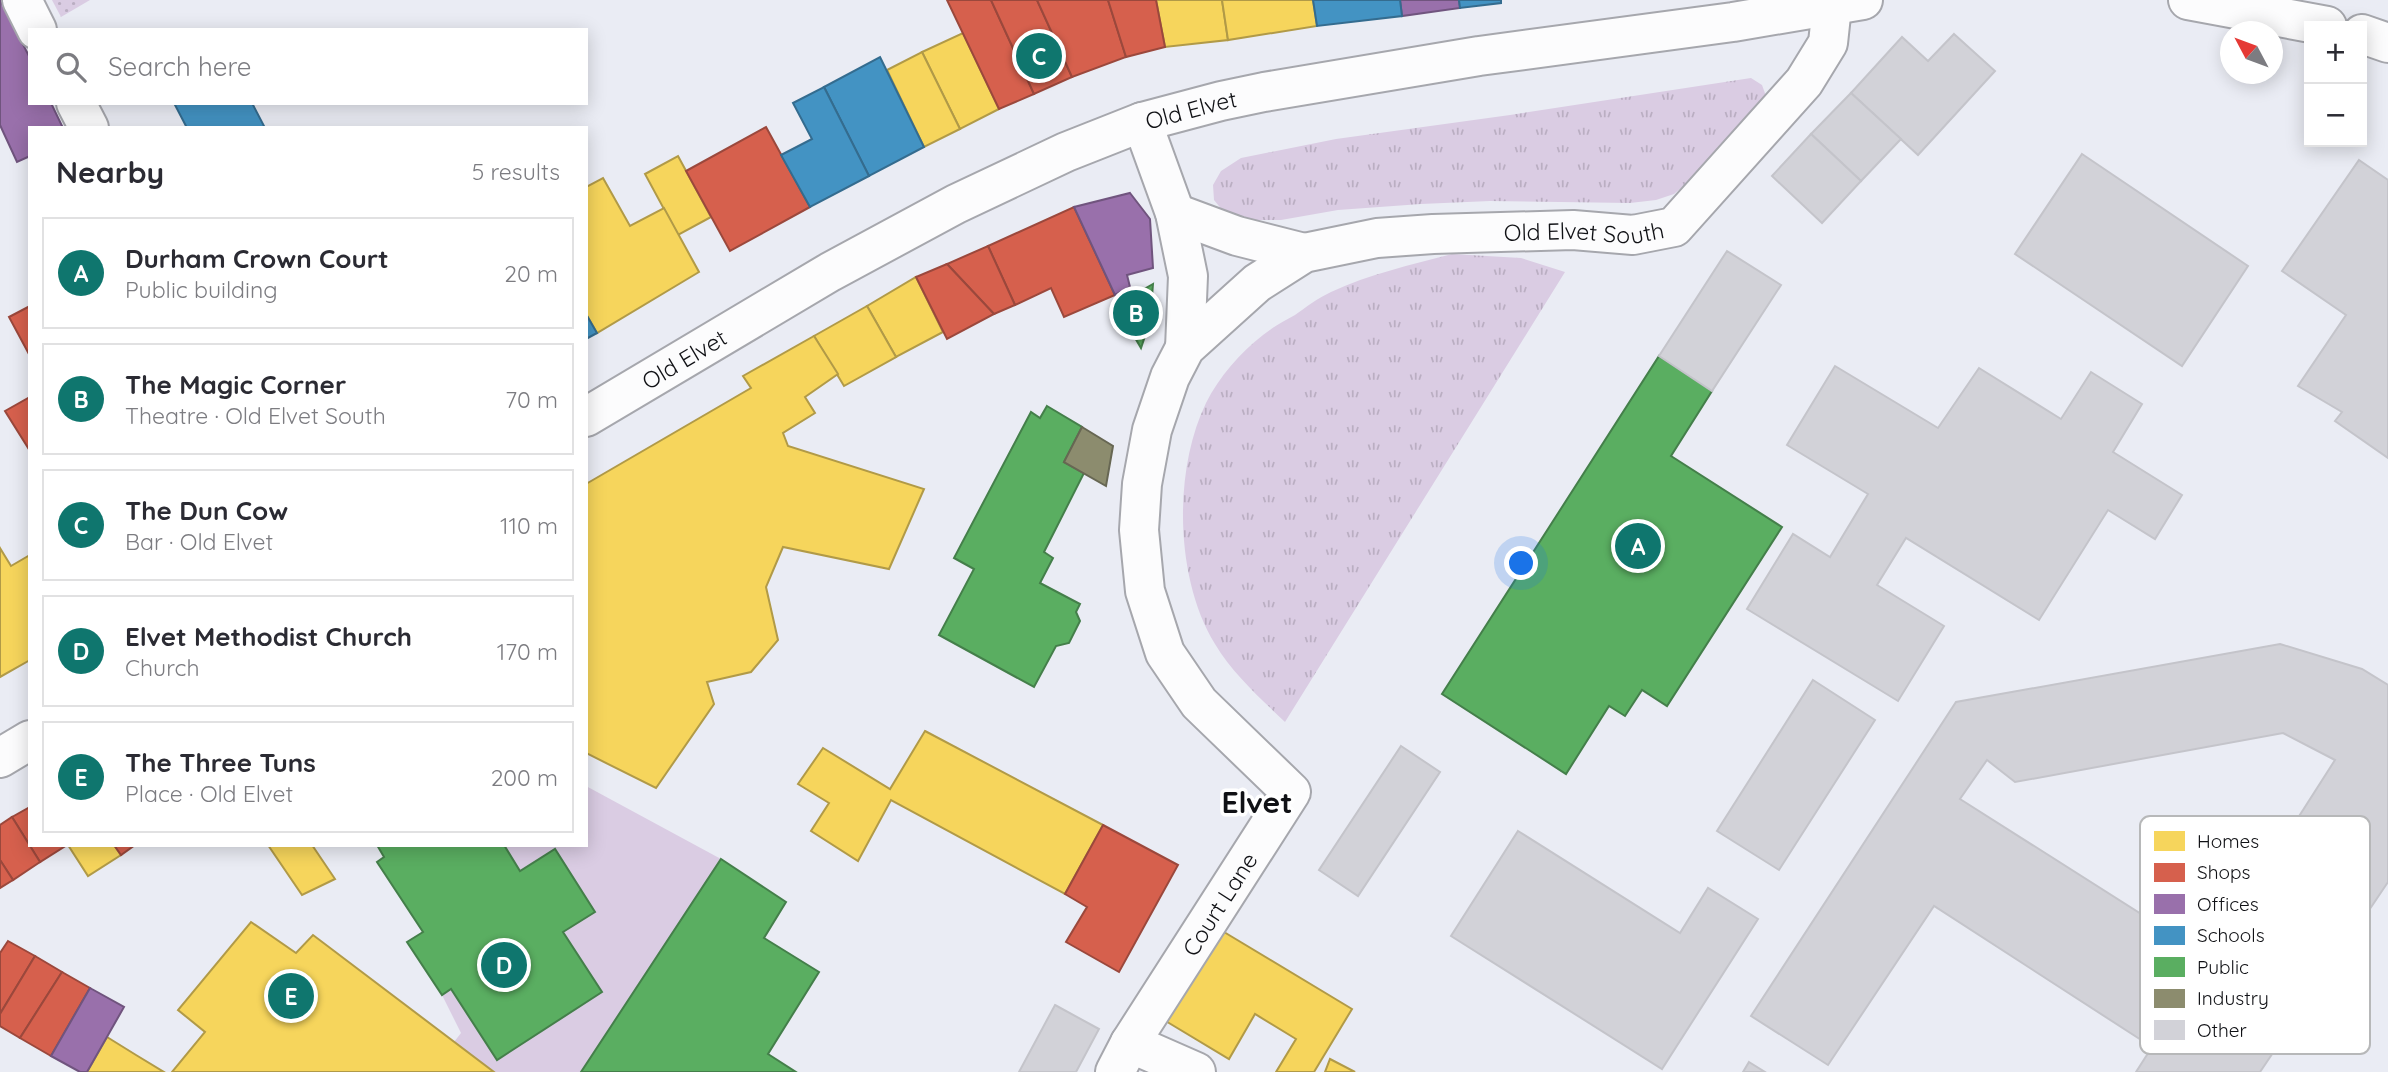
<!DOCTYPE html>
<html lang="en">
<head>
<meta charset="utf-8">
<style>
	body { margin:0; font-family:Quicksand,sans-serif; background:#f7f7f7; color:#2b2b33 }
	.controls { position:absolute; right:21px; top:21px; display:grid; overflow:hidden; border-radius:0px; box-shadow:0 4px 18px #0003 }
	.controls button { width:63px; height:63px; display:grid; place-items:center; padding:0; border:0; border-bottom:2px solid #e1e1e2; background:#fff; color:#2b2b33; font:35px sans-serif }
	.compass { position:absolute; left:2220px; top:21px; width:63px; height:63px; border-radius:50%; background:#fff; box-shadow:0 4px 18px #0003; rotate:311deg }
	.you { position:absolute; left:1522px; top:564px; width:24px; height:24px; margin:-18px; border:5px solid #fff; border-radius:50%; background:#1a73e8; box-shadow:0 0 0 10px #1a73e833 }
	.badge { display:grid; place-items:center; width:46px; height:46px; border-radius:50%; background:#0f766e; color:#fff; font-size:23px; font-weight:700 }
	.pin { position:absolute; translate:-50% -50%; border:4px solid #fff; box-shadow:0 2px 7px #0006 }
	.list { margin:0; padding:0; list-style:none }
	h2 { display:flex; justify-content:space-between; align-items:center; height:91px; margin:0; padding:0 28px; font-size:30px }
	h2 small { font-size:23px; font-weight:400; color:#7c7c81 }
	.list li { display:grid; grid-template-columns:46px 1fr auto; gap:21px; align-items:center; box-sizing:border-box; height:112px; margin:0 14px 14px; padding:0 14px; border:2px solid #e1e1e2; border-radius:0px }
	.list b { display:block; font-size:26px; white-space:nowrap }
	.list p { margin:0; font-size:23px; white-space:nowrap; color:#7c7c81 }
	.list em { font-size:23px; font-style:normal; color:#7c7c81 }
	.icon { flex:none; width:38px; height:38px; fill:none; stroke:currentColor; stroke-width:2; stroke-linecap:round; stroke-linejoin:round }
	.map { position:relative; flex:none; width:2388px; height:1072px; overflow:hidden }
	.search { position:absolute; background:#fff; box-shadow:0 4px 18px #0003; left:28px; top:28px; width:560px; height:77px; display:flex; align-items:center; gap:18px; box-sizing:border-box; padding:0 24px; border-radius:0px; color:#7c7c81; font-size:26px }
	.panel { position:absolute; background:#fff; box-shadow:0 4px 18px #0003; left:28px; top:126px; width:560px; height:721px; border-radius:0px }
	.map>svg:first-child { display:block }
	.grass { fill:url(#grass-tufts) }
	.park { fill:url(#park-dots) }
	.garden { fill:#dacce3 }
	.homes { fill:#f6d55c; stroke:#b19a47; stroke-width:2 }
	.shops { fill:#d6604d; stroke:#9b483c; stroke-width:2 }
	.offices { fill:#9970ab; stroke:#70547e; stroke-width:2 }
	.schools { fill:#4393c3; stroke:#346c8f; stroke-width:2 }
	.public { fill:#5aae61; stroke:#447f4a; stroke-width:2 }
	.industry { fill:#8c8c6e; stroke:#676753; stroke-width:2 }
	.building { fill:#d2d2d8; stroke:#c4c4ca; stroke-width:2; fill-rule:evenodd }
	.lines { fill:none; stroke-linecap:round; stroke-linejoin:round }
	.street-casing { stroke:#a6a7ad; stroke-width:42 }
	.street { stroke:#fcfcfd; stroke-width:38 }
	.labels { text-anchor:middle; dominant-baseline:central; stroke-width:7; stroke-linejoin:round; paint-order:stroke }
	.street-label { font-size:23px; fill:#101115; stroke:#fff }
	.district-label { font-size:30px; font-weight:bold; fill:#101115; stroke:#fff }
	.key { fill:#fff; stroke:#b7b8b9; stroke-width:2 }
	.key-label { font-size:19px; fill:#101115 }
</style>
</head>
<body>
<div class="map">
<svg width="2388" height="1072" viewBox="0 0 2388 1072">
	<defs>
		<pattern id="grass-tufts" width="24" height="20" patternUnits="userSpaceOnUse" patternTransform="scale(1.75)"><rect width="24" height="20" fill="#dacce3"/><path d="M3 7l-1-3M5 7V3M7 7l1-3M15 17l-1-3M17 17v-4M19 17l1-3" fill="none" stroke="#baaec2"/></pattern>
		<pattern id="park-dots" width="8" height="8" patternUnits="userSpaceOnUse" patternTransform="scale(1.75)"><rect width="8" height="8" fill="#dacce3"/><path d="M2 2h.1M6 6h.1" fill="none" stroke="#baaec2" stroke-width="1.8" stroke-linecap="round"/></pattern>
	</defs>
	<rect width="100%" height="100%" fill="#eaecf4"/>
	<g class="grass">
		<path d="M1751 78 1762 85 1766 96 1689 181 1674 194 1656 200 1630 203 1490 201 1421 204 1338 210 1281 220H1255L1237 217 1223 211 1214 200 1213 185 1221 171 1241 158 1336 139 1510 115Z"/>
		<path d="M1452 254 1521 258 1565 272 1285 722C1260 698 1233 674 1215 644 1175 579 1173 471 1206 403 1219 377 1240 353 1263 335 1273 327 1284 321 1295 315 1306 307 1318 298 1331 292 1369 274 1411 265 1452 254Z"/>
	</g>
	<path class="park" d="M52 0H90L61 17Z"/>
	<path class="garden" d="M586 786 721 859 581 1072H494L454 1042 461 1033 442 995 451 989 497 1060 601 992 563 932 595 912 555 849 520 871 504 845H586Z"/>
	<g class="homes">
		<path d="M1156 0H1222L1228 40 1165 47Z"/>
		<path d="M1222 0H1313L1317 26 1228 40Z"/>
		<path d="M963 33 999 109 960 129 922 52Z"/>
		<path d="M922 52 960 129 924 147 887 70Z"/>
		<path d="M678 156 711 217 678 235 645 174Z"/>
		<path d="M603 178 630 226 664 208 699 272 597 333 586 314V187Z"/>
		<path d="M916 277 943 332 896 357 867 306Z"/>
		<path d="M867 306 896 357 844 386 814 336Z"/>
		<path d="M814 336 838 374 805 397 815 413 783 433 788 446 924 489 889 569 783 547 766 587 778 640 751 672 707 682 714 704 656 788 586 753V484L751 388 743 376Z"/>
		<path d="M0 548 11 566 30 555V660L0 677Z"/>
		<path d="M925 731 1103 825 1065 894 891 800 858 861 811 831 829 803 798 784 823 748 890 789Z"/>
		<path d="M68 845H114L121 855 88 876Z"/>
		<path d="M268 845H312L335 879 302 895Z"/>
		<path d="M251 922 296 953 313 935 494 1072H172L205 1032 178 1010Z"/>
		<path d="M1214 926 1352 1009 1314 1072H1276L1296 1039 1255 1014 1229 1059 1159 1017Z"/>
		<path d="M107 1037 136 1055 164 1072H87Z"/>
		<path d="M1330 1059 1355 1072H1325Z"/>
	</g>
	<g class="shops">
		<path d="M947 0H991L1034 94 999 109Z"/>
		<path d="M991 0H1037L1072 77 1034 94Z"/>
		<path d="M1037 0H1108L1126 57 1072 77Z"/>
		<path d="M1108 0H1156L1165 47 1126 57Z"/>
		<path d="M766 127 810 207 730 251 686 171Z"/>
		<path d="M1074 207 1115 295 1064 317 1051 288 1015 305 988 246Z"/>
		<path d="M988 246 1015 305 994 314 947 264Z"/>
		<path d="M947 264 994 314 947 339 916 277Z"/>
		<path d="M30 306V356L9 317Z"/>
		<path d="M30 397V451L5 411Z"/>
		<path d="M30 807V845H67L40 862 12 817Z"/>
		<path d="M12 817 40 862 13 880 0 860V825Z"/>
		<path d="M1103 825 1178 865 1119 972 1066 942 1087 907 1065 894Z"/>
		<path d="M114 845H135L121 855Z"/>
		<path d="M0 860 13 880 0 888Z"/>
		<path d="M8 941 35 956 0 1014V953Z"/>
		<path d="M35 956 62 972 20 1038 0 1026V1014Z"/>
		<path d="M62 972 90 988 51 1056 20 1038Z"/>
	</g>
	<g class="offices">
		<path d="M0 0 30 58V103H51L63 128H30V156L17 162 0 125Z"/>
		<path d="M1400 0H1459L1460 8 1402 16Z"/>
		<path d="M1130 193 1150 219 1153 268 1127 275 1130 287 1115 295 1074 207Z"/>
		<path d="M90 988 124 1007 87 1072H80L51 1056Z"/>
	</g>
	<g class="schools">
		<path d="M1313 0H1400L1402 16 1317 26Z"/>
		<path d="M1459 0H1501V3L1460 8Z"/>
		<path d="M880 57 924 147 869 176 824 87Z"/>
		<path d="M824 87 869 176 810 207 781 155 812 139 793 103Z"/>
		<path d="M174 103H252L265 128H187Z"/>
		<path d="M586 314 597 333 586 339Z"/>
	</g>
	<g class="public">
		<path d="M1153 284 1150 321 1141 348 1116 305Z"/>
		<path d="M1659 356 1712 391 1671 456 1782 527 1667 706 1642 690 1625 716 1609 706 1566 774 1442 694Z"/>
		<path d="M1047 406 1082 427 1064 462 1084 473 1044 552 1053 558 1040 583 1080 604 1076 612 1080 621 1069 643 1056 646 1034 687 939 635 974 569 954 558 1031 412 1040 418Z"/>
		<path d="M377 845H504L520 871 555 849 595 912 563 932 602 992 497 1060 451 989 442 995 407 942 423 932 377 862 384 857Z"/>
		<path d="M721 859 786 902 764 938 819 972 768 1054 796 1072H581Z"/>
	</g>
	<path class="industry" d="M1082 427 1113 446 1106 486 1064 462Z"/>
	<g class="building">
		<path d="M1954 34 1995 71 1918 155 1851 93 1902 37 1928 61Z"/>
		<path d="M1851 93 1901 139 1861 181 1811 134Z"/>
		<path d="M1811 134 1861 181 1822 223 1772 176Z"/>
		<path d="M2082 154 2248 266 2182 366 2015 254Z"/>
		<path d="M2359 160 2388 180V458L2335 421 2342 412 2298 386 2346 315 2282 271Z"/>
		<path d="M1727 251 1781 285 1712 391 1659 356Z"/>
		<path d="M1835 366 1938 428 1979 368 2061 419 2091 372 2142 404 2113 452 2182 495 2155 539 2108 510 2039 620 1906 538 1877 585 1944 626 1898 701 1747 609 1793 534 1830 557 1868 494 1787 445Z"/>
		<path d="M2280 644 2362 669 2388 685V882L2260 1072H2136L2152 1047 1934 906 1828 1065 1751 1016 1956 702ZM2283 733 2335 760 2209 957 1960 799 1987 760 2015 782Z"/>
		<path d="M1813 680 1875 720 1779 870 1717 831Z"/>
		<path d="M1401 746 1440 772 1358 896 1319 870Z"/>
		<path d="M1518 831 1680 933 1708 888 1758 919 1662 1069 1451 936Z"/>
		<path d="M1055 1005 1099 1029 1076 1072H1019Z"/>
		<path d="M1749 1062 1765 1072H1743Z"/>
	</g>
	<g class="lines">
		<defs>
			<g id="street">
				<path d="M22 0 37 30"/>
				<path d="M2188 0 2327 26"/>
				<path d="M2362 34 2388 43"/>
				<path d="M76 103 89 128"/>
				<path d="M1142 122 1175 213 1188 276 1185 348"/>
				<path d="M1175 213 1237 236 1304 253"/>
				<path id="s1" d="M586 417 830 272 956 204 1066 152 1142 122 1221 101 1264 92 1479 56 1733 22 1863 0"/>
				<path d="M0 758 30 740"/>
				<path d="M1130 1043 1196 1072"/>
				<path id="s2" d="M1115 1072 1130 1043 1291 792 1199 703 1165 653 1145 591 1139 530 1142 484 1152 430 1170 377 1185 348 1257 283 1304 253 1377 238 1433 234 1573 230 1633 235 1674 227 1804 82 1828 43 1832 6"/>
			</g>
		</defs>
		<use href="#street" class="street-casing"/>
		<use href="#street" class="street"/>
	</g>
	<g class="labels">
		<g class="street-label">
			<text stroke="none"><textPath href="#s1" startOffset="681">Old Elvet</textPath></text>
			<text stroke="none"><textPath href="#s2" startOffset="1270">Old Elvet South</textPath></text>
			<text stroke="none"><textPath href="#s1" startOffset="114">Old Elvet</textPath></text>
			<text stroke="none"><textPath href="#s2" startOffset="198">Court Lane</textPath></text>
		</g>
		<g class="district-label">
			<text x="1257" y="802">Elvet</text>
		</g>
	</g>
	<rect x="2140" y="816" width="230" height="238" rx="10" class="key"/>
	<rect x="2154" y="831" width="31" height="20" fill="#f6d55c"/>
	<rect x="2154" y="863" width="31" height="19" fill="#d6604d"/>
	<rect x="2154" y="894" width="31" height="20" fill="#9970ab"/>
	<rect x="2154" y="926" width="31" height="19" fill="#4393c3"/>
	<rect x="2154" y="957" width="31" height="20" fill="#5aae61"/>
	<rect x="2154" y="989" width="31" height="19" fill="#8c8c6e"/>
	<rect x="2154" y="1020" width="31" height="20" fill="#d2d2d8"/>
	<g class="key-label">
		<text x="2197" y="848">Homes</text>
		<text x="2197" y="879">Shops</text>
		<text x="2197" y="911">Offices</text>
		<text x="2197" y="942">Schools</text>
		<text x="2197" y="974">Public</text>
		<text x="2197" y="1005">Industry</text>
		<text x="2197" y="1037">Other</text>
	</g>
</svg>
<div class="controls">
<button>+</button>
<button>−</button>
</div>
<svg class="compass" viewBox="-18 -18 36 36"><path d="M0-13l5 13h-10z" fill="#e53935"/><path d="M0 13l5-13h-10z" fill="#7c7c81"/></svg>
<div class="you"></div>
<div class="pin badge" style="left:1638px;top:546px">A</div>
<div class="pin badge" style="left:1136px;top:313px">B</div>
<div class="pin badge" style="left:1039px;top:56px">C</div>
<div class="pin badge" style="left:504px;top:965px">D</div>
<div class="pin badge" style="left:291px;top:996px">E</div>
<div class="search"><svg class="icon" aria-label="search" viewBox="0 0 24 24"><circle cx="10" cy="10" r="6"/><path d="M15 15l6 6"/></svg>Search here</div>
<section class="panel">
<h2>Nearby<small>5 results</small></h2>
<ul class="list">
<li><span class="badge">A</span><div><b>Durham Crown Court</b><p>Public building</p></div><em>20 m</em></li>
<li><span class="badge">B</span><div><b>The Magic Corner</b><p>Theatre · Old Elvet South</p></div><em>70 m</em></li>
<li><span class="badge">C</span><div><b>The Dun Cow</b><p>Bar · Old Elvet</p></div><em>110 m</em></li>
<li><span class="badge">D</span><div><b>Elvet Methodist Church</b><p>Church</p></div><em>170 m</em></li>
<li><span class="badge">E</span><div><b>The Three Tuns</b><p>Place · Old Elvet</p></div><em>200 m</em></li>
</ul>
</section>
</div>
</body>
</html>
